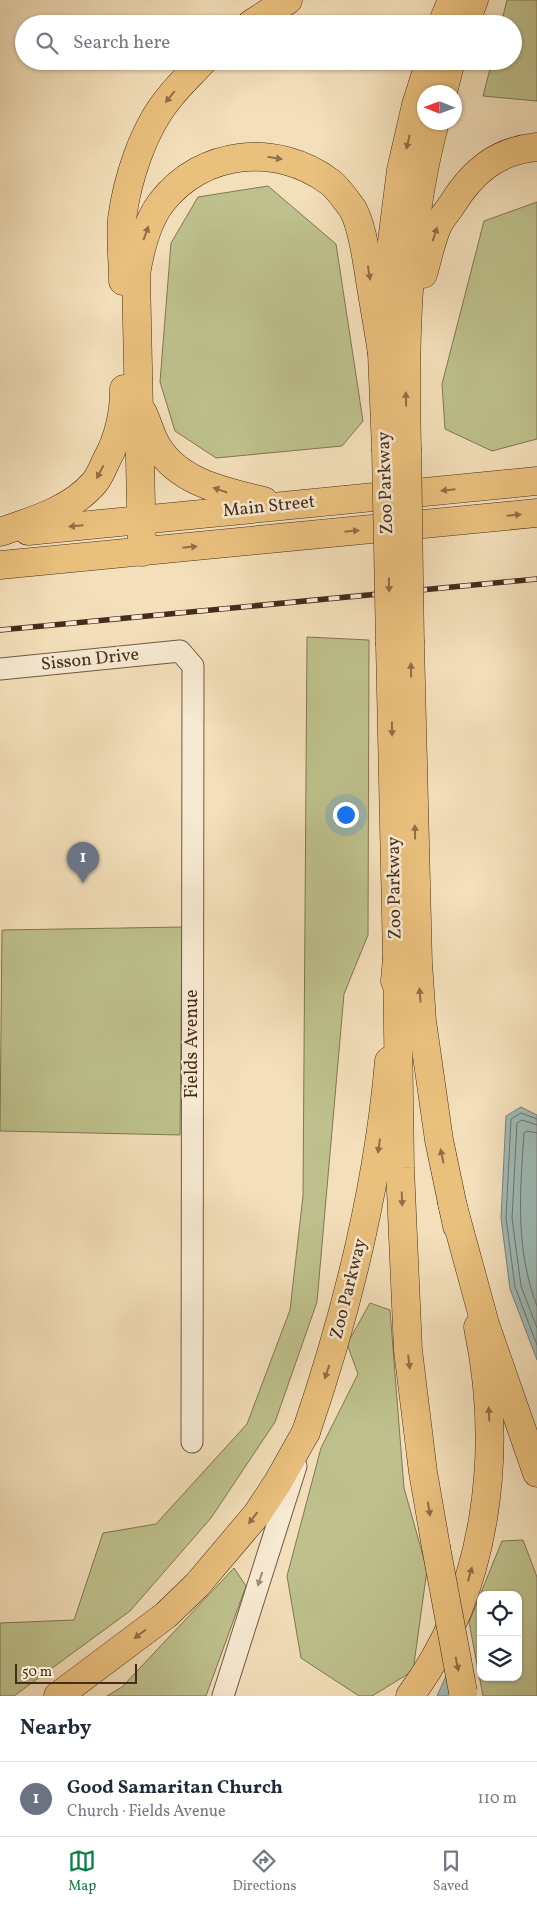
<!DOCTYPE html>
<html lang="en">
<head>
<meta charset="utf-8">
<style>
	body { margin:0; font-family:Vollkorn,serif; background:#f2f2f3; color:#1f2937 }
	.controls { position:absolute; right:15px; bottom:15px; display:grid; overflow:hidden; border-radius:10px; box-shadow:0 1px 4px #0004 }
	.controls button { width:45px; height:45px; display:grid; place-items:center; padding:0; border:0; border-bottom:1px solid #e0e1e3; background:#fff; color:#1f2937; font:25px sans-serif }
	.compass { position:absolute; left:417px; top:85px; width:45px; height:45px; border-radius:50%; background:#fff; box-shadow:0 1px 4px #0004; rotate:271deg }
	.scale { position:absolute; left:15px; bottom:12px; width:122px; box-sizing:border-box; padding-left:5px; border:2px solid #462b1c; border-top:0; font-size:14px; line-height:18px; white-space:nowrap; color:#462b1c; -webkit-text-stroke:4px #f7ead2; paint-order:stroke }
	.you { position:absolute; left:345px; top:814px; width:18px; height:18px; margin:-12px; border:4px solid #fff; border-radius:50%; background:#1a73e8; box-shadow:0 0 0 8px #1a73e833 }
	.badge { display:grid; place-items:center; width:32px; height:32px; border-radius:50%; background:#0b8043; color:#fff; font-size:16px; font-weight:700 }
	.pin { position:absolute; translate:-50% -41px; filter:drop-shadow(0 1px 2px #0008) }
	.pin::after { content:''; position:absolute; top:26px; width:18px; height:15px; background:inherit; clip-path:polygon(0 0,100% 0,50% 100%) }
	.list { margin:0; padding:0; list-style:none }
	h2 { display:flex; justify-content:space-between; align-items:center; height:65px; margin:0; padding:0 20px; font-size:21px }
	h2 small { font-size:16px; font-weight:400; color:#747a83 }
	.list li { display:grid; grid-template-columns:32px 1fr auto; gap:15px; align-items:center; box-sizing:border-box; height:75px; padding:0 20px; border-top:1px solid #e0e1e3 }
	.list b { display:block; font-size:19px; white-space:nowrap }
	.list p { margin:0; font-size:16px; white-space:nowrap; color:#747a83 }
	.list em { font-size:16px; font-style:normal; color:#747a83 }
	.icon { flex:none; width:28px; height:28px; fill:none; stroke:currentColor; stroke-width:2; stroke-linecap:round; stroke-linejoin:round }
	.map { position:relative; flex:none; width:537px; height:1696px; overflow:hidden }
	.search { position:absolute; background:#fff; box-shadow:0 1px 4px #0004; left:15px; right:15px; top:15px; height:55px; display:flex; align-items:center; gap:12px; box-sizing:border-box; padding:0 18px; border-radius:28px; color:#747a83; font-size:19px }
	.sheet { height:140px; background:#fff }
	nav { display:flex; justify-content:space-around; align-items:center; box-sizing:border-box; height:70px; border-top:1px solid #e0e1e3; background:#fff; font-size:14px; color:#747a83 }
	nav a { display:grid; justify-items:center; gap:2px }
	nav .on { color:#0b8043 }
	.map>svg:first-child { display:block }
	.green { fill:#bec18d; stroke:#827654; fill-rule:evenodd }
	.water { fill:#9ebbb8; stroke:#7b817a }
	.lines { fill:none; stroke-linecap:round; stroke-linejoin:round }
	.shore { stroke:#72736a; stroke-width:1 }
	.minor-casing { stroke:#715844; stroke-width:23 }
	.major-casing { stroke:#462b1c; stroke-width:29 }
	.highway-casing { stroke:#462b1c; stroke-width:29 }
	.minor { stroke:#f7ead2; stroke-width:21 }
	.major { stroke:#eac07d; stroke-width:28 }
	.highway { stroke:#eac07d; stroke-width:28 }
	.rail-casing { stroke:#462b1c; stroke-width:5.5 }
	.rail { stroke:#f7ead2; stroke-width:4; stroke-dasharray:11; stroke-linecap:butt }
	.major-bridge-casing { stroke:#462b1c; stroke-width:29; stroke-linecap:butt }
	.highway-bridge-casing { stroke:#462b1c; stroke-width:29; stroke-linecap:butt }
	.major-bridge { stroke:#eac07d; stroke-width:28 }
	.highway-bridge { stroke:#eac07d; stroke-width:28 }
	.oneway { fill:#906e48 }
	.oneway2 { fill:#9e8a77 }
	.labels { text-anchor:middle; dominant-baseline:central; stroke-width:5; stroke-linejoin:round; paint-order:stroke }
	.street-label { font-size:18px; fill:#462b1c; stroke:#f7ead2 }
</style>
</head>
<body>
<div class="map">
<svg width="537" height="1696" viewBox="0 0 537 1696">
	<rect width="100%" height="100%" fill="#f3dfba"/>
	<filter id="stains"><feTurbulence type="fractalNoise" baseFrequency=".004" numOctaves="4"/><feColorMatrix values="0 0 0 0 .2 0 0 0 0 .09 0 0 0 0 .02 0 0 0 .5 -.17"/></filter>
	<radialGradient id="worn" r=".72"><stop offset=".6" stop-color="#630" stop-opacity="0"/><stop offset="1" stop-color="#630" stop-opacity=".3"/></radialGradient>
	<g class="green">
		<path d="M507 0H537V101L483 96 492 61H513V24H501Z"/>
		<path d="M268 186 336 244 363 421 342 446 216 458 175 431 160 382 171 243 198 197Z"/>
		<path d="M537 202V439L492 451 445 429 442 384 484 221Z"/>
		<path d="M307 637 369 640 368 935 344 994 317 1302 275 1422 211 1518 130 1611 14 1696H0V1623L74 1620 103 1533 156 1524 247 1424 290 1310 303 1196Z"/>
		<path d="M182 927 180 1135 0 1131 2 930Z"/>
		<path d="M370 1303 390 1310 404 1488 427 1570 413 1671 372 1696H359L301 1658 287 1576 321 1448 358 1374 347 1344Z"/>
		<path d="M523 1540 537 1577V1696H483L469 1622 502 1541ZM481 1595H518V1677H481Z"/>
		<path d="M234 1568 246 1586 206 1696H107L122 1687Z"/>
	</g>
	<g class="water">
		<path d="M521 1107 537 1115V1360L510 1289 501 1218 506 1116Z"/>
		<path d="M447 1674 451 1696H437Z"/>
	</g>
	<g class="lines">
		<g class="shore">
			<path d="M537 1119 521 1113 511 1119 506 1218 515 1287 537 1345"/>
			<path d="M537 1125 522 1120 517 1123 512 1218 521 1286 537 1328"/>
			<path d="M537 1133 527 1131 524 1133C520 1192 515 1249 537 1306"/>
		</g>
		<defs>
			<g id="minor">
				<path d="M0 669 180 651 193 666 192 1442"/>
				<path d="M223 1696 296 1466"/>
			</g>
			<g id="major">
				<path d="M251 24 288 0"/>
				<path d="M442 24 452 0"/>
				<path d="M465 24 474 0"/>
				<path d="M443 92 451 61"/>
				<path d="M423 274C428 258 431 240 438 225 441 219 447 212 451 206 472 172 496 151 537 147"/>
				<path d="M123 281C123 261 120 239 122 219 127 180 143 129 169 98 179 85 192 73 203 61"/>
				<path d="M143 413C148 424 151 436 157 446 179 483 226 492 264 501"/>
				<path d="M407 448C404 341 407 226 435 122"/>
				<path d="M386 449 382 353 388 301 390 257 401 170 416 105 430 61"/>
				<path d="M28 531 537 481"/>
				<path d="M0 532C32 521 71 510 94 483 100 476 103 467 107 459 119 437 124 414 124 389"/>
				<path d="M142 552 136 274C140 250 146 223 161 203 201 150 277 142 330 182 338 188 346 200 352 208 362 224 366 256 369 274 373 300 378 327 382 353"/>
				<path d="M0 565 537 513"/>
				<path d="M410 643 418 963 422 1021 439 1140 457 1226"/>
				<path d="M390 645 397 958 395 981"/>
				<path d="M306 1432C347 1312 378 1188 389 1061"/>
				<path d="M410 1696C488 1591 504 1452 478 1327"/>
			</g>
			<g id="highway">
				<path d="M397 958 400 1168 408 1350 423 1472 436 1547"/>
				<path d="M452 1203 485 1324 537 1473"/>
				<path d="M58 1696 166 1615 197 1585 257 1514 278 1482 306 1432"/>
			</g>
		</defs>
		<use href="#minor" class="minor-casing"/>
		<use href="#major" class="major-casing"/>
		<use href="#highway" class="highway-casing"/>
		<use href="#minor" class="minor"/>
		<use href="#major" class="major"/>
		<use href="#highway" class="highway"/>
		<defs>
			<path id="rail" d="M0 630 537 579"/>
		</defs>
		<use href="#rail" class="rail-casing"/>
		<use href="#rail" class="rail"/>
		<defs>
			<g id="major-bridge">
				<path d="M407 448 410 643"/>
				<path d="M386 449 390 645"/>
			</g>
			<path id="highway-bridge" d="M436 1547 463 1692"/>
		</defs>
		<use href="#major-bridge" class="major-bridge-casing"/>
		<use href="#highway-bridge" class="highway-bridge-casing"/>
		<use href="#major-bridge" class="major-bridge"/>
		<use href="#highway-bridge" class="highway-bridge"/>
	</g>
	<defs><path id="oneway-solid" d="M-6-.8H1V-3.2L6.5 0L1 3.2V.8H-6Z" transform="scale(1.25)"/></defs>
	<g class="oneway">
		<use href="#oneway-solid" transform="translate(170 97) rotate(129)"/>
		<use href="#oneway-solid" transform="translate(408 142) rotate(103)"/>
		<use href="#oneway-solid" transform="translate(275 158) rotate(9)"/>
		<use href="#oneway-solid" transform="translate(146 233) rotate(-70)"/>
		<use href="#oneway-solid" transform="translate(435 234) rotate(-72)"/>
		<use href="#oneway-solid" transform="translate(369 273) rotate(81)"/>
		<use href="#oneway-solid" transform="translate(406 399) rotate(-91)"/>
		<use href="#oneway-solid" transform="translate(100 472) rotate(118)"/>
		<use href="#oneway-solid" transform="translate(220 490) rotate(-161)"/>
		<use href="#oneway-solid" transform="translate(448 490) rotate(174)"/>
		<use href="#oneway-solid" transform="translate(514 515) rotate(-6)"/>
		<use href="#oneway-solid" transform="translate(76 526) rotate(175)"/>
		<use href="#oneway-solid" transform="translate(352 531) rotate(-6)"/>
		<use href="#oneway-solid" transform="translate(190 547) rotate(-6)"/>
		<use href="#oneway-solid" transform="translate(389 585) rotate(89)"/>
		<use href="#oneway-solid" transform="translate(411 670) rotate(-91)"/>
		<use href="#oneway-solid" transform="translate(392 729) rotate(89)"/>
		<use href="#oneway-solid" transform="translate(415 832) rotate(-91)"/>
		<use href="#oneway-solid" transform="translate(420 995) rotate(-94)"/>
		<use href="#oneway-solid" transform="translate(379 1146) rotate(98)"/>
		<use href="#oneway-solid" transform="translate(442 1156) rotate(-102)"/>
		<use href="#oneway-solid" transform="translate(402 1199) rotate(88)"/>
		<use href="#oneway-solid" transform="translate(409 1362) rotate(83)"/>
		<use href="#oneway-solid" transform="translate(327 1372) rotate(109)"/>
		<use href="#oneway-solid" transform="translate(489 1414) rotate(-93)"/>
		<use href="#oneway-solid" transform="translate(429 1509) rotate(81)"/>
		<use href="#oneway-solid" transform="translate(253 1518) rotate(128)"/>
		<use href="#oneway-solid" transform="translate(470 1574) rotate(-74)"/>
		<use href="#oneway-solid" transform="translate(140 1634) rotate(143)"/>
		<use href="#oneway-solid" transform="translate(457 1664) rotate(79)"/>
	</g>
	<use class="oneway2" href="#oneway-solid" transform="translate(260 1579) rotate(108)"/>
	<g class="labels">
		<g class="street-label">
			<text transform="translate(386 483) rotate(-92)">Zoo Parkway</text>
			<text transform="translate(269 507) rotate(-6)">Main Street</text>
			<text transform="translate(90 660) rotate(-6)">Sisson Drive</text>
			<text transform="translate(395 888) rotate(-91)">Zoo Parkway</text>
			<text transform="translate(192 1044) rotate(-90)">Fields Avenue</text>
			<text transform="translate(349 1289) rotate(-76)">Zoo Parkway</text>
		</g>
	</g>
	<rect width="100%" height="100%" filter="url(#stains)"/>
	<rect width="100%" height="100%" fill="url(#worn)"/>
</svg>
<div class="controls">
<button><svg class="icon" aria-label="locate" viewBox="0 0 24 24"><circle cx="12" cy="12" r="6"/><path d="M12 2v4M12 18v4M2 12h4M18 12h4"/></svg></button>
<button><svg class="icon" aria-label="layers" viewBox="0 0 24 24"><path d="M12 4l9 5-9 5-9-5zM3 14l9 5 9-5"/></svg></button>
</div>
<svg class="compass" viewBox="-18 -18 36 36"><path d="M0-13l5 13h-10z" fill="#e53935"/><path d="M0 13l5-13h-10z" fill="#747a83"/></svg>
<div class="scale">50 m</div>
<div class="you"></div>
<div class="pin badge" style="left:83px;top:883px;background:#6b7280">1</div>
<div class="search"><svg class="icon" aria-label="search" viewBox="0 0 24 24"><circle cx="10" cy="10" r="6"/><path d="M15 15l6 6"/></svg>Search here</div>
</div>
<section class="sheet">
<h2>Nearby<small></small></h2>
<ul class="list">
<li><span class="badge" style="background:#6b7280">1</span><div><b>Good Samaritan Church</b><p>Church · Fields Avenue</p></div><em>110 m</em></li>
</ul>
</section>
<nav>
<a class="on"><svg class="icon" aria-label="map" viewBox="0 0 24 24"><path d="M3 6l6-2 6 2 6-2v14l-6 2-6-2-6 2zM9 4v14M15 6v14"/></svg>Map</a>
<a><svg class="icon" aria-label="directions" viewBox="0 0 24 24"><path d="M12 3l9 9-9 9-9-9zM9 14v-3h6M13 9l2 2-2 2"/></svg>Directions</a>
<a><svg class="icon" aria-label="saved" viewBox="0 0 24 24"><path d="M7 4h10v16l-5-4-5 4z"/></svg>Saved</a>
</nav>
</body>
</html>
